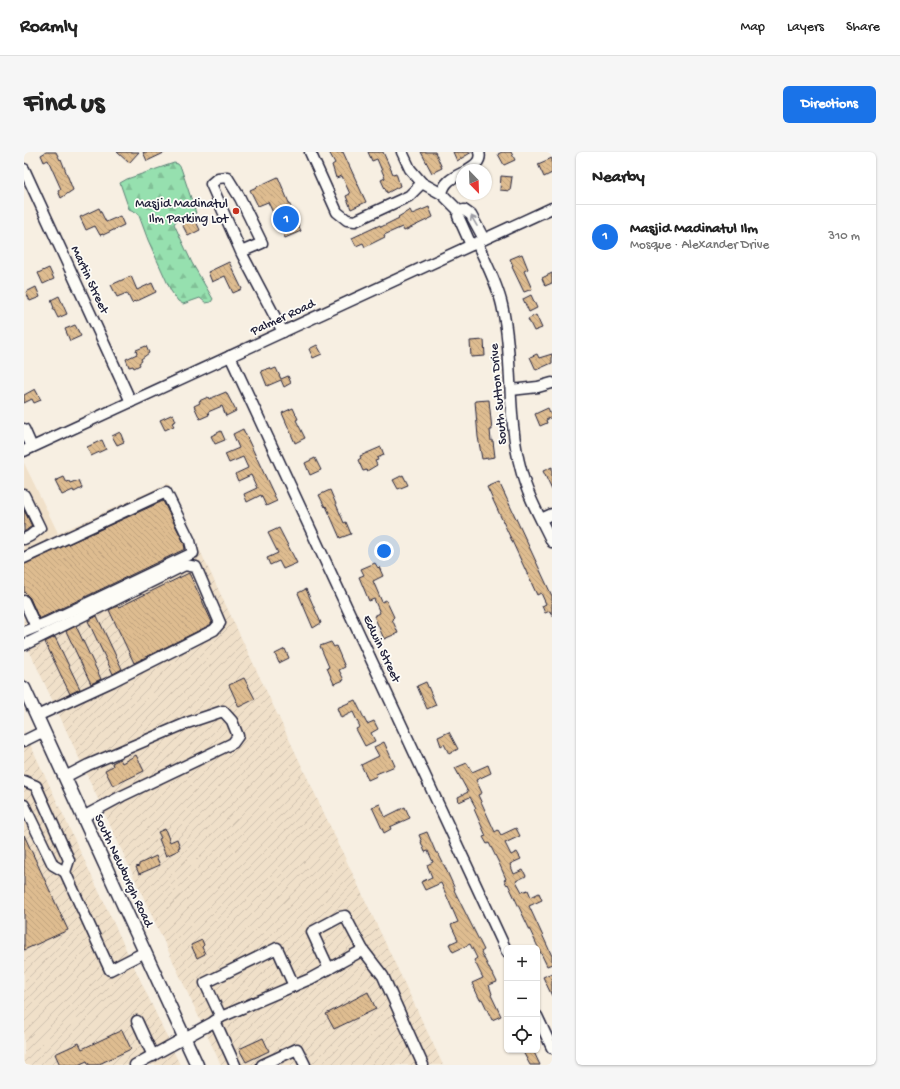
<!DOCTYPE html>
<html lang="en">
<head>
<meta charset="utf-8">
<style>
	body { margin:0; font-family:"Gochi Hand",sans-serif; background:#f6f6f6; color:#222 }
	.controls { position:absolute; right:12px; bottom:12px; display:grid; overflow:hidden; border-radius:6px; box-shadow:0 1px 3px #0004 }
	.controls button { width:36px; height:36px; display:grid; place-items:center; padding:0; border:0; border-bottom:1px solid #e0e0e0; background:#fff; color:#222; font:20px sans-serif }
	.compass { position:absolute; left:432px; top:12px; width:36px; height:36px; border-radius:50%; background:#fff; box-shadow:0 1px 3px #0004; rotate:157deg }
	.you { position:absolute; left:360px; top:399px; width:14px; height:14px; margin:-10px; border:3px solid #fff; border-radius:50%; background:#1a73e8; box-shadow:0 0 0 6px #1a73e833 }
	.badge { display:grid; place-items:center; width:26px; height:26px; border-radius:50%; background:#1a73e8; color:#fff; font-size:13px; font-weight:700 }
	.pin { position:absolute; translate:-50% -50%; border:2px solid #fff; box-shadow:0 1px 4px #0006 }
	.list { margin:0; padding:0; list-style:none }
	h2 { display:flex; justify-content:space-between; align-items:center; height:52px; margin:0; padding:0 16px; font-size:17px }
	h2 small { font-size:13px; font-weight:400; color:#767676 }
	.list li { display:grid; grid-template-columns:26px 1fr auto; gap:12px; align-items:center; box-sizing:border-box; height:64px; padding:0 16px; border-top:1px solid #e0e0e0 }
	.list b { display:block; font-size:15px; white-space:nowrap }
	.list p { margin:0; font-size:13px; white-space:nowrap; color:#767676 }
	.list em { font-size:13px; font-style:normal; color:#767676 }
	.icon { flex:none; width:22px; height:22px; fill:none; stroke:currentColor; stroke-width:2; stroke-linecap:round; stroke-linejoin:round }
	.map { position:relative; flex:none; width:528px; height:913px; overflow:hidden; border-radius:6px }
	header { display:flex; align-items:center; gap:24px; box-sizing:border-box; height:56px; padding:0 20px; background:#fff; border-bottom:1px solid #e0e0e0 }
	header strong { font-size:19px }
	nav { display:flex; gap:22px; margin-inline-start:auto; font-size:14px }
	.intro { display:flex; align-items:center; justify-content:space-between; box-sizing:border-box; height:96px; padding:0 24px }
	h1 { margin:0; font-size:28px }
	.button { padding:10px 18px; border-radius:6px; background:#1a73e8; color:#fff; font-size:14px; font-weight:700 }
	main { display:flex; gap:24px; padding:0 24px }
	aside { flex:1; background:#fff; border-radius:6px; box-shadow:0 1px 3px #0004 }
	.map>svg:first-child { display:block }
	.built { fill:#f0e0c9 }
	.industrial { fill:url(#industrial-furrows) }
	.forest { fill:url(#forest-firs); stroke:#5c8175 }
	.building { fill:url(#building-back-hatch); stroke:#22223b }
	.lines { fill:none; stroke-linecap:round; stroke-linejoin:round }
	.minor-casing { stroke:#22223b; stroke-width:13 }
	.major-casing { stroke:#22223b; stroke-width:15 }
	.minor { stroke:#fdfcf7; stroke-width:10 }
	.major { stroke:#fdfcf7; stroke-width:12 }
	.oneway { stroke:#9a9aa2 }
	.poi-dot { fill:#c8321e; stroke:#fdfcf7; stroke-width:1.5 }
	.labels { text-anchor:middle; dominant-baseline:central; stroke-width:3.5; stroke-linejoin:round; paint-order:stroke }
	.poi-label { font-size:13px; fill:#22223b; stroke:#fdfcf7; text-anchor:end }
	.street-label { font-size:13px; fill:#22223b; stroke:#fdfcf7 }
</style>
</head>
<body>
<header>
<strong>Roamly</strong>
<nav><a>Map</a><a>Layers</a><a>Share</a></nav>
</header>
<div class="intro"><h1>Find us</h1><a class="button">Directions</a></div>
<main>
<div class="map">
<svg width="528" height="913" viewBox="0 0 528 913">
	<defs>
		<pattern id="industrial-furrows" width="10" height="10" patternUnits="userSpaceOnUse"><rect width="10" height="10" fill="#f0e0c9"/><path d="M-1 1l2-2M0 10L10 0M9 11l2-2" fill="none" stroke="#cec0ae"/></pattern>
		<pattern id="forest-firs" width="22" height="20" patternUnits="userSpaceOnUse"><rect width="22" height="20" fill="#96e0af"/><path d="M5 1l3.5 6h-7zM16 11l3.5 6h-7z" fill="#81c097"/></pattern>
		<pattern id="building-back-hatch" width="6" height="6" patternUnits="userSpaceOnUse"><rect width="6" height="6" fill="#debc90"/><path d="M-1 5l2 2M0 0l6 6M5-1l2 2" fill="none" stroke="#bea17d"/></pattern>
	</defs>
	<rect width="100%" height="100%" fill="#f7efe2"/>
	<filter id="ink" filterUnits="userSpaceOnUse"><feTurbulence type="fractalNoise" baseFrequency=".025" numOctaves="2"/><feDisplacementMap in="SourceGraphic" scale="8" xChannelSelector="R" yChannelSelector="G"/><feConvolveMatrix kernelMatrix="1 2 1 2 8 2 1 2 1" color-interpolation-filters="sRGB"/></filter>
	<g filter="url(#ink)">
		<path class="built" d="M0 311 34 381 0 397Z"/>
		<g class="industrial">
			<path d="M144 331 419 913H197L0 487V397Z"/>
			<path d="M0 579 156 913H0Z"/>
		</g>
		<path class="forest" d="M150 11 154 12 157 16 172 61 152 69 150 72 168 111 189 147 187 150 182 151 176 146 159 152 154 149 147 139 124 88 114 61 105 57 96 31 103 27Z"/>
		<g class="building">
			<path d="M22 0H32L36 8 37 7 49 38 37 46 34 39 37 37 24 8 20 10 17 3Z"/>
			<path d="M93 0H115L105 11Z"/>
			<path d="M119 0H142L123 9Z"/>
			<path d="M305 0H319L342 50 327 57 322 44 326 42 318 24 312 26 308 13 311 11Z"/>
			<path d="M344 0H359L369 22 372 21 376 34 363 41 357 28 361 26 353 7 348 9Z"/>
			<path d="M397 0H411L418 16 408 21Z"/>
			<path d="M429 0H448L433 9Z"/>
			<path d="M478 0H487L491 8 480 13 474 2Z"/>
			<path d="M528 6V21L520 25 514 12Z"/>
			<path d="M477 24 488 25 486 39 476 38Z"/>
			<path d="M254 25 277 79 261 86 244 50 234 54 226 38Z"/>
			<path d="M405 55 409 65 380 79 378 75 360 83 361 85 341 95 339 91 332 94 328 86 356 73 357 75 375 66 374 65 386 58 388 62Z"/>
			<path d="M75 56 82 70 96 64 100 73 79 83V82L76 83 71 74 62 78 56 65Z"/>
			<path d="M170 65 176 78 164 84 157 70Z"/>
			<path d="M498 102 504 117 500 119 508 137 500 140 488 115 489 114 486 107Z"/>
			<path d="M205 110 218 137 209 141 201 124 188 130 184 120Z"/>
			<path d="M25 116 30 127 19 132 14 121Z"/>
			<path d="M528 121V131L521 134 518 126Z"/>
			<path d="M107 124 113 138 128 131 132 140 111 150 110 149 108 151 103 141 93 145 87 133Z"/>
			<path d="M12 135 16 145 6 149 2 140Z"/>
			<path d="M507 143 513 156 505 160 499 147Z"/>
			<path d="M35 144 43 162 34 166 29 156H30L27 148Z"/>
			<path d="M512 163 518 176 510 179 504 167Z"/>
			<path d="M51 173 57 184 46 189 41 177Z"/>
			<path d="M460 188 461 204 447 205 446 189Z"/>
			<path d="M293 193 298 202 289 206 285 197Z"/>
			<path d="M122 194 125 201 117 207 118 209 115 211 116 213 110 216 109 214 105 215 102 207 113 202 112 198Z"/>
			<path d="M513 202 515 206 528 202V211L512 218 506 205Z"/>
			<path d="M246 216 247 218 252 216 257 227 264 224 267 231 260 235 257 228 243 234 237 219Z"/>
			<path d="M11 237 17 248 10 251 8 247 0 251V243Z"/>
			<path d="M202 240 212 259 202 264 198 254 184 260 185 263 176 267 170 254 176 251 175 249 184 245 185 247Z"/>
			<path d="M465 248 468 278H466L467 289H469L471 305 458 307 454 285 451 249Z"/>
			<path d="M269 256 274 267 272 268 281 286 271 291 258 261Z"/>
			<path d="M524 256 528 265 522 268 523 271 516 274 511 262Z"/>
			<path d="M149 262 152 269 148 271 150 274 141 278 136 268Z"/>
			<path d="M219 277 253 349 242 354 237 343 223 350 220 342 233 336 227 323 214 329 211 322 224 316 219 305 205 311 201 302 215 296 209 282Z"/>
			<path d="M197 279 201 288 191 292 187 284Z"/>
			<path d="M96 280 100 290 93 293 88 284Z"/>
			<path d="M78 288 82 297 67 304 63 295Z"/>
			<path d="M357 295 360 303 353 306 354 308 351 309 353 313 343 319V318L339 319 334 308 337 306 336 304Z"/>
			<path d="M291 306 297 318 286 323 281 311Z"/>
			<path d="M528 315V338L519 319Z"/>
			<path d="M379 323 384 333 374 337 369 328Z"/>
			<path d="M40 325 43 331 46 330 47 332 55 329 58 336 50 340 49 338 38 343 31 329Z"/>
			<path d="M475 330 528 444V465L526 459 521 461 518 454 522 452 517 441 513 443 463 335Z"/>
			<path d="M306 338 320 371 322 370 327 382 316 386 302 354 301 355 295 343Z"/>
			<path d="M139 349 160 391 161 397 15 467 6 446 0 440V412Z"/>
			<path d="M0 358 8 374 0 380Z"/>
			<path d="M255 376 273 411 259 417 255 409 246 413 243 406 254 401 244 381Z"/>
			<path d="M351 411 354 416 355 415 359 424 349 429 358 450 362 448 370 465 368 467 374 481 360 487 350 464 356 461 350 447 345 449 335 425 340 423 337 417Z"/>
			<path d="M165 421 188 470 186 473 110 511 85 458 94 454 95 455Z"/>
			<path d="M282 437 297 471 289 476 274 441Z"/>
			<path d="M73 464 98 517 89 522 64 469Z"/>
			<path d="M52 474 77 527 67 532 42 479Z"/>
			<path d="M31 485 56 537 46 542 21 490Z"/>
			<path d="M307 490 310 495 312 494 321 515 315 518 320 528 310 532 303 516 305 515 296 494Z"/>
			<path d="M261 497 265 506 255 511 251 502Z"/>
			<path d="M220 526 231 547 215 555 205 533Z"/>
			<path d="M402 530 412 553 403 557 393 534Z"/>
			<path d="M331 548 343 572 350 569 354 577 347 581 351 589 341 594 332 577 336 575 329 560 317 566 313 556Z"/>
			<path d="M425 580 434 597 425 602 420 592 417 594 414 585Z"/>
			<path d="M360 590 371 614 352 622 353 624 344 628 337 613 355 604 350 595Z"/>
			<path d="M112 603 120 619 89 634 81 618 89 614 88 611 96 607 98 611Z"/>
			<path d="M443 611 448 620 464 613 467 621 452 628 458 641 454 643 471 680 474 678 477 683 492 676 496 684 481 691 487 703 493 700 497 707 486 712 490 722 499 718 502 724 492 729 498 740 504 738 507 745 515 741 518 748 505 754 528 804V812L523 814 484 732 483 733 480 728 482 727 475 711 465 691 463 692 459 685 462 684 450 657 452 656 446 645 435 650 434 645 444 640 431 616Z"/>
			<path d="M356 652 361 665 381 655 386 666 366 675 367 677 360 681 348 655Z"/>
			<path d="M141 677 146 690 153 687 156 695 154 696 155 698 142 704 135 687 137 686 134 680Z"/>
			<path d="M403 680 412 701H414L421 715 431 737 430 738 460 798 457 800 468 822H469L473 830 465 833 468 842 467 843 477 864 468 868 458 847 456 848 448 831 459 826 450 808 453 806 446 792 429 800 425 792 434 788 427 773 434 770 417 731 401 738 397 730 408 725 403 713 409 710 404 699 401 700 397 690H398L395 683Z"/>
			<path d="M0 683 44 778 0 798Z"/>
			<path d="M132 704 136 713 115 722 112 715 115 714V712Z"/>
			<path d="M178 788 180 793 178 795 181 802 173 806 167 793Z"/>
			<path d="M528 821V844L519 825Z"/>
			<path d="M344 840 352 857 310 877 302 862Z"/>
			<path d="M98 878 107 897 73 913H65L63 909 54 913H36L31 902 55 891 58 897Z"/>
			<path d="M239 886 245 899 222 910 215 897Z"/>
			<path d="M498 898H509L516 913H506Z"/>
		</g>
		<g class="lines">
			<defs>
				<g id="minor">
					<path d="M286 0 313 60 323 68 331 69 385 44 398 31"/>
					<path d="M378 0 386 17 398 31 418 42 435 59 440 58 447 63 460 87"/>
					<path d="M0 17 107 250"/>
					<path d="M443 18C450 14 458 9 455 0"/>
					<path d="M418 42C420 30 428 26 438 21"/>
					<path d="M435 59 434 64 447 93"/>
					<path d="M453 91C462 111 473 131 478 153 490 207 482 264 497 318 503 343 517 367 528 390"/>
					<path d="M217 100 238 91 216 46 203 25 194 26 187 32 217 100 219 104 259 180"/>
					<path d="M206 204 483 800"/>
					<path d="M487 238 514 235 528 231"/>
					<path d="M0 277 8 295"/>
					<path d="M0 299 528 56"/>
					<path d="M0 343 16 376 6 384 0 387"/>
					<path d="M517 367 528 362"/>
					<path d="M0 406 142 340 166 389 169 401 22 471 0 480"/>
					<path d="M0 449 12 475"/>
					<path d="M0 493 161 413 172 415 196 471 190 478 89 529 13 564"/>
					<path d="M0 589 20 579"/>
					<path d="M41 625 64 613 163 571 199 559 208 569 214 584 209 591 98 644 59 665"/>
					<path d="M0 629 12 634 45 708 41 720"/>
					<path d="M0 653 29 713 41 720 86 818 121 800"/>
					<path d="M305 817 288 780 316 765 321 764 339 798"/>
					<path d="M513 864 528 896"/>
					<path d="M197 865 181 831 253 796 270 834"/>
					<path d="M113 869 129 904"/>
					<path d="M191 869 211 913"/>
					<path d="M111 913 188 871 197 865 286 827 339 798 359 824 399 913"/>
					<path d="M238 913 273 897 281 913"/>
				</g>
				<path id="major" d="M0 536 102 759 173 913"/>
			</defs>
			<use href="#minor" class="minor-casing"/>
			<use href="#major" class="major-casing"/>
			<use href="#minor" class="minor"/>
			<use href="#major" class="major"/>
		</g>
		<defs><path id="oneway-shaft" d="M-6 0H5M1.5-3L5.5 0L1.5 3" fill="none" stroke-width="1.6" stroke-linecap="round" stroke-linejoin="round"/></defs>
		<use class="oneway" href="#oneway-shaft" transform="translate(450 69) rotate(-120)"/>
	</g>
	<circle class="poi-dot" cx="212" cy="59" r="4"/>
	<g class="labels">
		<g class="poi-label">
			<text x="204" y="52">Masjid Madinatul<tspan x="204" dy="15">Ilm Parking Lot</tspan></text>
		</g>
		<g class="street-label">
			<text transform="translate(65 128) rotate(65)">Martin Street</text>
			<text transform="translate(259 166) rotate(-25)">Palmer Road</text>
			<text transform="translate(475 242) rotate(-95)">South Sutton Drive</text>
			<text transform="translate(357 497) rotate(65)">Edwin Street</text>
			<text transform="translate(99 719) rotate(65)">South Newburgh Road</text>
		</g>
	</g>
</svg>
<div class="controls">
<button>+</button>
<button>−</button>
<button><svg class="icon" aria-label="locate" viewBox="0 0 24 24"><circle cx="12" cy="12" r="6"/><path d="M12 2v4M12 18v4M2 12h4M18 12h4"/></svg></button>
</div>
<svg class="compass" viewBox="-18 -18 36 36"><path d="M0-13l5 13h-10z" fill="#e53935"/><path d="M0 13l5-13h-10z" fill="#767676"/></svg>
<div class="you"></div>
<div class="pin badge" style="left:262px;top:67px">1</div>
</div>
<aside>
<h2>Nearby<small></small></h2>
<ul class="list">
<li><span class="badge">1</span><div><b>Masjid Madinatul Ilm</b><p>Mosque · Alexander Drive</p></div><em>310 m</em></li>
</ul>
</aside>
</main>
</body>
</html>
